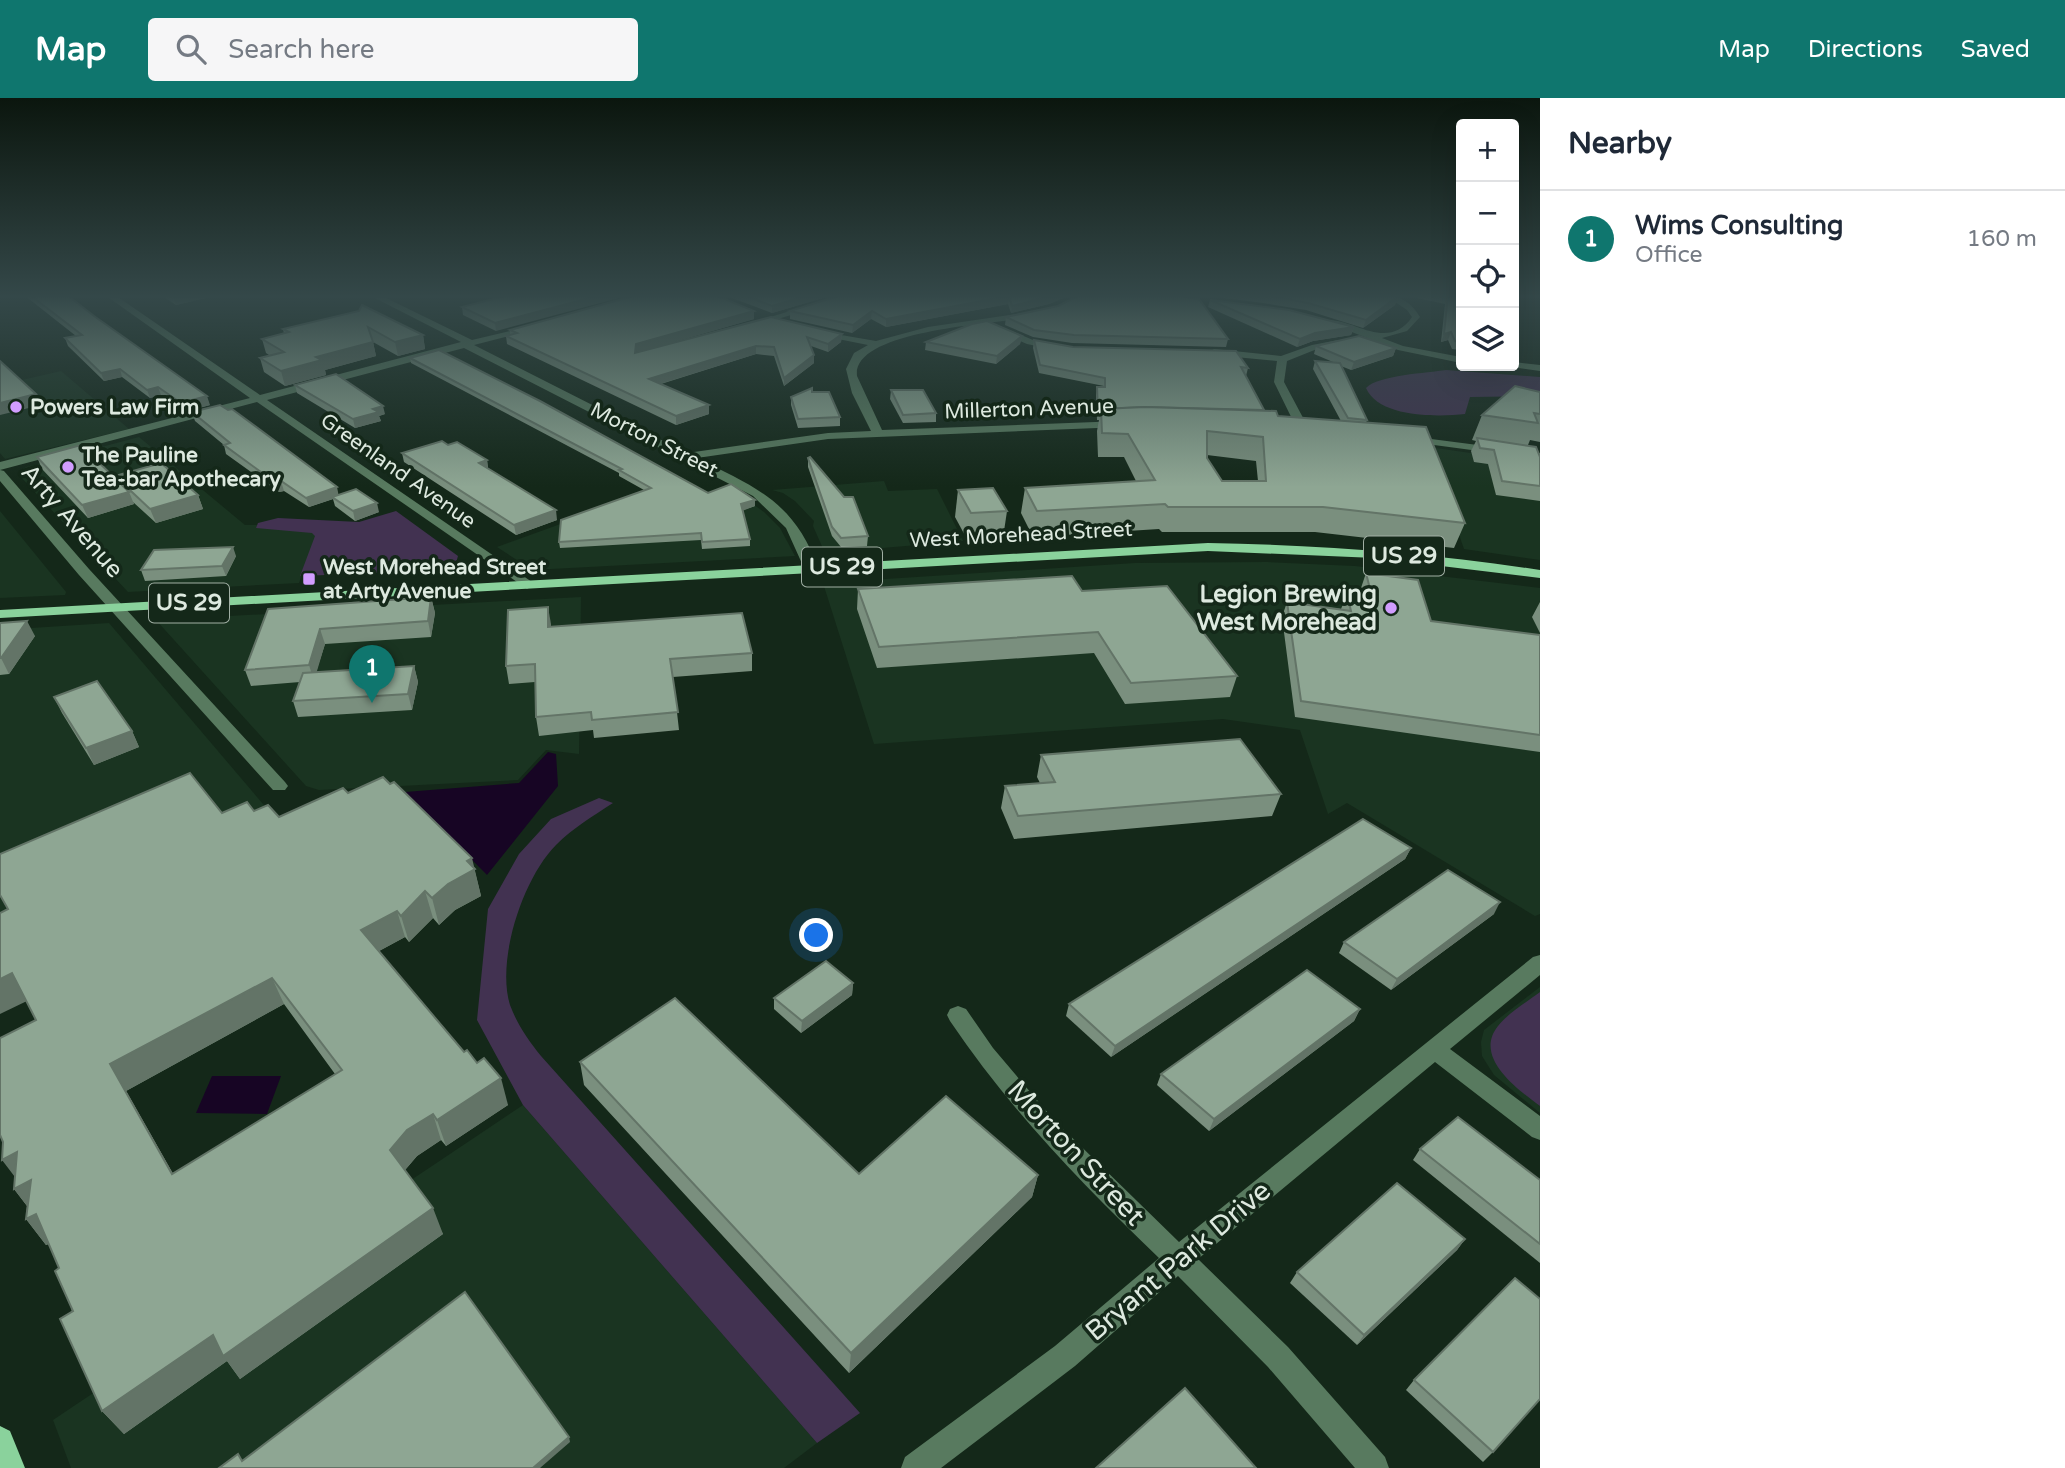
<!DOCTYPE html>
<html lang="en">
<head>
<meta charset="utf-8">
<style>
	body { margin:0; font-family:"Varela Round",sans-serif; background:#f6f6f7; color:#1f2937 }
	.controls { position:absolute; right:21px; top:21px; display:grid; overflow:hidden; border-radius:7px; box-shadow:0 7px 28px #0002 }
	.controls button { width:63px; height:63px; display:grid; place-items:center; padding:0; border:0; border-bottom:2px solid #e0e1e3; background:#fff; color:#1f2937; font:35px sans-serif }
	.you { position:absolute; left:817px; top:838px; width:24px; height:24px; margin:-18px; border:5px solid #fff; border-radius:50%; background:#1a73e8; box-shadow:0 0 0 10px #1a73e833 }
	.badge { display:grid; place-items:center; width:46px; height:46px; border-radius:50%; background:#0f766e; color:#fff; font-size:23px; font-weight:700 }
	.pin { position:absolute; translate:-50% -58px; filter:drop-shadow(0 2px 4px #0008) }
	.pin::after { content:''; position:absolute; top:37px; width:24px; height:21px; background:inherit; clip-path:polygon(0 0,100% 0,50% 100%) }
	.list { margin:0; padding:0; list-style:none }
	h2 { display:flex; justify-content:space-between; align-items:center; height:91px; margin:0; padding:0 28px; font-size:30px }
	h2 small { font-size:23px; font-weight:400; color:#747a83 }
	.list li { display:grid; grid-template-columns:46px 1fr auto; gap:21px; align-items:center; box-sizing:border-box; height:98px; padding:0 28px; border-top:2px solid #e0e1e3 }
	.list b { display:block; font-size:26px; white-space:nowrap }
	.list p { margin:0; font-size:23px; white-space:nowrap; color:#747a83 }
	.list em { font-size:23px; font-style:normal; color:#747a83 }
	.icon { flex:none; width:38px; height:38px; fill:none; stroke:currentColor; stroke-width:2; stroke-linecap:round; stroke-linejoin:round }
	.map { position:relative; flex:none; width:1540px; height:1370px; overflow:hidden }
	header { display:flex; align-items:center; gap:42px; box-sizing:border-box; height:98px; padding:0 35px; background:#0f766e; color:#fff }
	header strong { font-size:33px }
	nav { display:flex; gap:38px; margin-inline-start:auto; font-size:24px }
	.search { width:490px; height:63px; background:#f6f6f7; display:flex; align-items:center; gap:18px; box-sizing:border-box; padding:0 24px; border-radius:7px; color:#747a83; font-size:26px }
	main { display:flex }
	aside { flex:1; background:#fff }
	.map>svg:first-child { display:block }
	.built { fill:#1a3421 }
	.green { fill:#423251 }
	.water { fill:#170524 }
	.lines { fill:none; stroke-linecap:round; stroke-linejoin:round }
	.minor { fill:#587a5f; fill-rule:evenodd }
	.major { fill:#8ad29c; fill-rule:evenodd }
	.wall { fill:#7a8f7e; fill-rule:evenodd }
	.shaded-wall { fill:#637467 }
	.building { fill:#8ea693; stroke:#637467; stroke-width:2; fill-rule:evenodd }
	.poi-dot { fill:#d19dfe; stroke:#142819; stroke-width:2.5 }
	.labels { text-anchor:middle; dominant-baseline:central; stroke-width:7; stroke-linejoin:round; paint-order:stroke }
	.far-poi-label { font-size:21px; font-weight:bold; fill:#dde9df; stroke:#142819; text-anchor:start }
	.far-street-label { font-size:21px; fill:#dde9df; stroke:#142819 }
	.shield { fill:#142819; stroke:#a1afa4; stroke-width:2 }
	.shield-label { font-size:23px; font-weight:bold; fill:#dde9df }
	.street-label { font-size:24px; fill:#dde9df; stroke:#142819 }
	.poi-label { font-size:24px; font-weight:bold; fill:#dde9df; stroke:#142819; text-anchor:end }
	.near-street-label { font-size:28px; fill:#dde9df; stroke:#142819 }
</style>
</head>
<body>
<header>
<strong>Map</strong>
<div class="search"><svg class="icon" aria-label="search" viewBox="0 0 24 24"><circle cx="10" cy="10" r="6"/><path d="M15 15l6 6"/></svg>Search here</div>
<nav><a>Map</a><a>Directions</a><a>Saved</a></nav>
</header>
<main>
<div class="map">
<svg width="1540" height="1370" viewBox="0 0 1540 1370">
	<rect width="100%" height="100%" fill="#142819"/>
	<g class="built">
		<path d="M61 273 129 331 5 361 0 355V287Z"/>
		<path d="M139 339 245 427H320L299 485 128 494 19 377 18 374 26 369Z"/>
		<path d="M1429 349 1540 365V462L1464 451Z"/>
		<path d="M884 383 888 393 937 391 963 443 825 455 813 428 814 423 795 403 783 395 772 392Z"/>
		<path d="M740 397 764 414 780 430 795 458 532 472 497 449 613 407Z"/>
		<path d="M0 413 66 494 65 497 0 500Z"/>
		<path d="M1267 464 1355 468 1540 490V816L1535 818 1347 705 1328 716 1300 632 1223 621 874 646 823 485 1135 465Z"/>
		<path d="M581 499 579 656 546 652 518 682 319 692 306 688 156 522Z"/>
		<path d="M109 525 269 713 0 840V532Z"/>
		<path d="M1540 889V1015L1494 977 1482 958 1481 944 1484 932Z"/>
		<path d="M523 1007 817 1345 784 1370H71L53 1322Z"/>
	</g>
	<g class="green">
		<path d="M1446 272 1540 279V298L1470 299 1465 316C1438 319 1379 320 1366 290 1378 277 1428 275 1446 272Z"/>
		<path d="M396 413 458 458 454 472 300 478 315 438 312 435 256 430 258 425 278 420 359 424Z"/>
		<path d="M599 700 613 705C593 718 573 730 556 747 523 780 496 862 510 907 517 926 528 942 541 958L860 1315 817 1345 523 1007 477 922 488 811 519 756 551 721Z"/>
		<path d="M1540 894V1008C1517 991 1473 959 1498 928 1508 915 1527 904 1540 894Z"/>
	</g>
	<g class="water">
		<path d="M548 654 556 656 558 688 487 777 405 694 519 685Z"/>
		<path d="M212 978H281L267 1016 196 1015Z"/>
	</g>
	<g class="lines">
		<g class="minor">
			<path d="M105 197H115L260 297 461 244 369 197H380L472 242 536 227V231L474 247 687 355 828 335 871 333 852 295 846 271 854 255 868 247 818 237V233L876 243 928 229 1030 214 1033 215V219C1000 226 852 231 857 278L882 332 1122 323 1127 326 1122 329 828 341 697 360C755 389 795 404 818 470L811 474 804 470 786 430 753 398 464 250 267 302 532 484 534 487 527 491 257 304 0 372V364L250 300Z"/>
			<path d="M843 197H857L755 228 747 226Z"/>
			<path d="M1385 197C1401 197 1412 206 1420 219L1407 233 1382 240 1403 248 1461 259V265L1398 252 1326 224C1344 214 1387 257 1412 219L1407 212Z"/>
			<path d="M1000 228 1033 242 1061 249 1056 252 1027 246 997 233 995 231Z"/>
			<path d="M1338 242 1341 243V247L1317 251 1287 263 1284 284 1309 331 1303 334 1297 331 1274 284 1277 263 1214 257 1209 254 1214 251 1281 258 1312 247Z"/>
			<path d="M1514 264 1540 267V273L1511 269Z"/>
			<path d="M1408 338 1540 355V361L1404 343V339Z"/>
			<path d="M0 372 4 373 89 471 285 684 288 688 285 692H273L79 477 0 383Z"/>
			<path d="M1540 857V877L1450 951 1540 1018V1042L1532 1039 1435 964 1198 1161 1288 1249 1385 1359 1389 1370H1355L1268 1269 1178 1178 1075 1268 941 1370H901L905 1359 1055 1248 1159 1160C1082 1086 1010 1012 950 923L947 917 950 911 958 908 966 911 993 950 1054 1022 1179 1144 1533 859Z"/>
		</g>
		<g class="major">
			<path d="M1208 445C1319 447 1430 455 1540 472V480L1375 460 1208 453 0 520V512Z"/>
			<path d="M0 1328 10 1333 25 1370H0Z"/>
		</g>
	</g>
	<g class="wall">
		<path d="M24 197H67L210 307 184 314 161 297 150 300 122 279 104 283 68 248 65 240 76 238Z"/>
		<path d="M161 197H218L176 207Z"/>
		<path d="M509 197 496 233 463 217 462 209Z"/>
		<path d="M724 197H833L772 215Z"/>
		<path d="M841 197H1070L1049 206 1011 215 1008 206 886 229 871 221 852 235 790 221V213Z"/>
		<path d="M1201 197H1395L1397 199 1395 207 1363 230 1306 212 1263 205Z"/>
		<path d="M1403 197H1461V252L1452 251 1448 242 1441 244 1445 206Z"/>
		<path d="M1210 202 1354 229 1351 237 1313 243 1297 249 1208 209Z"/>
		<path d="M1058 208 1228 241 1226 249 1072 245 1033 239 1005 227 1006 219Z"/>
		<path d="M359 213 423 237 425 251 398 258 373 244 376 258 325 272 326 277 285 288 264 274 260 260 269 257 266 255 262 241 284 236 283 231Z"/>
		<path d="M754 213V221L636 255 842 236 841 244 828 254 811 248 814 265 784 288 774 258 756 256 661 286 709 307V316L676 327 507 246 506 238 510 237V232Z"/>
		<path d="M1022 238 1020 246 996 266 925 252 926 244Z"/>
		<path d="M1034 242 1073 249 1248 270 1246 278 1264 312 1278 318 1341 323 1313 271 1315 263 1333 264 1314 256 1316 248 1396 250 1393 258 1351 272 1341 268 1367 322 1366 325 1465 425 1454 450 1315 434H1162L1159 431 1033 439 1021 415 1025 390 1136 383 1124 359H1098L1097 333 1099 322H1097L1096 297 1097 289 1104 288 1039 275 1033 250ZM1207 357 1256 363 1258 383H1222L1207 360Z"/>
		<path d="M410 260 708 395 755 408 743 412 750 441V448L702 451 701 442 560 450 559 444 644 392 619 378V375L411 265Z"/>
		<path d="M295 287 385 316 379 318 381 323 355 330 297 295Z"/>
		<path d="M891 292 936 315V324L903 325 890 301Z"/>
		<path d="M812 294 840 319V328L798 330 791 307V299Z"/>
		<path d="M1540 294V344L1530 342 1528 347 1540 359V403L1496 397 1488 366 1474 364 1471 353 1476 343 1472 342 1482 317Z"/>
		<path d="M192 314 339 397 379 414 355 423 335 408 333 401 309 409 284 393 279 394 226 356 224 347 195 323Z"/>
		<path d="M448 347 487 362 488 370 557 422 516 437 404 364 402 355Z"/>
		<path d="M37 359 116 381 115 378 198 397 203 411 156 425 133 404 134 406 88 420 42 371Z"/>
		<path d="M808 360 868 438 867 448 841 449 832 438 808 369Z"/>
		<path d="M958 392 1007 413 1003 440 968 443 955 419Z"/>
		<path d="M236 458 226 478 145 483 141 472Z"/>
		<path d="M1366 475 1431 523 1540 537V654L1295 619 1282 519 1287 504 1341 511 1347 496 1363 498 1361 490Z"/>
		<path d="M858 491 1082 493 1237 578 1230 599 1125 606 1094 555 877 570 857 511Z"/>
		<path d="M431 499 435 515 431 539 325 546 316 574 414 568 418 584 412 612 298 619 293 603 300 584 251 588 245 572 268 511Z"/>
		<path d="M1540 504V535L1532 519Z"/>
		<path d="M0 525 35 538 9 576 0 577Z"/>
		<path d="M551 528 752 555V573L673 579 679 632 594 640 593 632 539 638 536 619 535 584 509 586 506 568Z"/>
		<path d="M54 599 132 633 139 649 94 667 62 615Z"/>
		<path d="M1041 657 1281 696 1272 718 1014 741 1001 710 1005 688 1040 685 1037 679Z"/>
		<path d="M348 695 474 770 481 798 455 812 439 827 433 820 409 844 405 839 379 853 508 1007 446 1048 441 1042 417 1058 405 1072 443 1136 240 1281 227 1263 124 1336 102 1313 59 1170 49 1146 46 1147 26 1121 27 1108 14 1091 36 922 26 903 222 715 254 713 279 719ZM284 906 335 976 173 1076 126 993Z"/>
		<path d="M1411 750 1405 761 1111 959 1066 918 1069 906Z"/>
		<path d="M1494 816 1391 892 1339 855 1344 844Z"/>
		<path d="M853 885 852 897 801 935 774 911V900Z"/>
		<path d="M1360 911 1354 923 1209 1033 1157 987 1161 976Z"/>
		<path d="M580 964 859 1076 1038 1077 1032 1099 849 1275 584 987Z"/>
		<path d="M1420 1051 1540 1082V1165L1413 1062Z"/>
		<path d="M1465 1141 1457 1152 1357 1247 1290 1185 1297 1174Z"/>
		<path d="M1414 1282 1493 1354 1483 1364 1406 1292Z"/>
	</g>
	<g class="shaded-wall">
		<path d="M183 197H218L176 207 173 199Z"/>
		<path d="M601 197H630L496 233 495 225Z"/>
		<path d="M808 197H833L772 215V208Z"/>
		<path d="M1054 197H1070L1049 206 1011 215 1012 208Z"/>
		<path d="M1009 198 1008 206 886 229V221Z"/>
		<path d="M1397 199 1395 207 1363 230 1366 222Z"/>
		<path d="M754 213V221L635 255 636 246Z"/>
		<path d="M872 213 871 221 852 235 853 227Z"/>
		<path d="M1354 229 1351 237 1313 243 1297 249 1300 241 1315 235Z"/>
		<path d="M1451 234 1448 242 1441 244 1444 236Z"/>
		<path d="M842 236 841 244 828 254V246Z"/>
		<path d="M423 237 425 251 398 258 395 244Z"/>
		<path d="M1022 238 1020 246 996 266 997 258Z"/>
		<path d="M373 244 376 258 325 272 326 277 285 288 281 273 316 259Z"/>
		<path d="M756 248V256L650 289 649 281Z"/>
		<path d="M1396 250 1393 258 1351 272 1354 264Z"/>
		<path d="M814 257V265L784 288V280Z"/>
		<path d="M120 271 122 279 104 283 101 275Z"/>
		<path d="M158 289 161 297 150 300 147 292Z"/>
		<path d="M36 296 41 307 0 317V305Z"/>
		<path d="M207 298 210 307 184 314 181 305Z"/>
		<path d="M709 307V316L676 327V318Z"/>
		<path d="M383 308 385 316 379 318 381 323 355 330 353 321 373 311Z"/>
		<path d="M487 362 488 371 479 365Z"/>
		<path d="M281 383 284 393 279 394 276 385Z"/>
		<path d="M337 389 339 399H332L333 401 309 409 306 400Z"/>
		<path d="M129 394 134 406 88 420 82 407Z"/>
		<path d="M198 397 203 411 156 425 150 411Z"/>
		<path d="M755 402V408L742 413 741 406Z"/>
		<path d="M377 405 379 414 355 423 353 413Z"/>
		<path d="M556 412 557 422 516 437 514 427Z"/>
		<path d="M233 449 236 458 226 478 222 468Z"/>
		<path d="M431 499 435 515 431 539 428 523Z"/>
		<path d="M548 509 551 526V546L548 529Z"/>
		<path d="M27 523 35 538 9 576 1 560Z"/>
		<path d="M320 531 325 546 314 583 309 567Z"/>
		<path d="M414 568 418 584 412 612 408 596Z"/>
		<path d="M132 633 139 649 94 667 86 650Z"/>
		<path d="M1411 750 1405 761 1111 959 1115 948Z"/>
		<path d="M472 760 481 798 455 812 439 827 432 800 467 763Z"/>
		<path d="M425 793 433 820 409 844 401 818Z"/>
		<path d="M1500 804 1494 816 1391 892 1397 881Z"/>
		<path d="M397 813 405 839 370 858 361 832Z"/>
		<path d="M12 875 29 902 0 916V881Z"/>
		<path d="M272 880 284 906 126 993 188 1102 172 1076 110 966Z"/>
		<path d="M853 885 852 897 801 935 802 923Z"/>
		<path d="M1360 911 1354 923 1209 1033 1214 1021Z"/>
		<path d="M501 980 508 1007 446 1048 437 1022Z"/>
		<path d="M433 1016 441 1042 417 1058 400 1078 390 1052 407 1032Z"/>
		<path d="M17 1054 37 1080 56 1141 46 1147 26 1121 34 1117 14 1091 21 1087 2 1062Z"/>
		<path d="M1038 1077 1032 1099 849 1275 851 1255Z"/>
		<path d="M433 1110 443 1136 240 1281 227 1263 124 1336 102 1313 213 1237Z"/>
		<path d="M1465 1141 1457 1152 1357 1247 1364 1237Z"/>
		<path d="M569 1339 570 1344 540 1370H533Z"/>
	</g>
	<g class="building">
		<path d="M30 197H67L94 218 207 298 181 305 158 289 147 292 120 271 101 275 65 240 82 237Z"/>
		<path d="M509 197H601L495 225 462 209Z"/>
		<path d="M637 197H715L754 213 636 246 635 255 771 219 842 236 828 246 807 239 814 257 784 280 774 249 756 248 649 281 709 307 676 318 506 238 517 235 510 232Z"/>
		<path d="M744 197H808L772 208Z"/>
		<path d="M841 197H1054L1012 208 1009 198 886 221 872 213 853 227 790 213Z"/>
		<path d="M1080 197H1174L1199 201 1228 241 1074 237 1034 232 1006 219 1058 208Z"/>
		<path d="M1266 197H1395L1397 199 1366 222 1308 205Z"/>
		<path d="M1443 197H1461V244L1455 243 1451 234 1444 236 1448 198Z"/>
		<path d="M1210 202 1289 212 1354 229 1315 235 1300 241Z"/>
		<path d="M362 207 423 237 395 244 368 229 373 244 316 259 322 262 281 273 260 260 284 254 262 241 289 234 283 231 359 213Z"/>
		<path d="M987 223 1022 238 997 258 926 244 972 226Z"/>
		<path d="M1359 238 1396 250 1354 264 1316 248Z"/>
		<path d="M1034 242 1073 249 1236 253 1248 270 1241 269 1264 312 1145 309 1101 311V314H1098L1097 289H1105V280L1040 267Z"/>
		<path d="M439 252 540 303 708 395 731 386 755 402 741 406 750 441 702 444 701 435 559 444 561 422 651 390 619 372 622 371 410 260Z"/>
		<path d="M0 263 36 296 0 305Z"/>
		<path d="M1315 263 1340 265 1367 322 1348 320Z"/>
		<path d="M336 276 383 308 373 311 379 314 353 321 295 287Z"/>
		<path d="M1515 288 1540 294V316L1534 315 1538 325 1482 317Z"/>
		<path d="M812 290V294H829L840 319 798 321 791 299Z"/>
		<path d="M891 292H923L936 315 903 317Z"/>
		<path d="M220 307 228 312 232 311 337 389 306 400 281 383 276 385 224 347 230 345 192 314Z"/>
		<path d="M1145 309 1276 313 1278 318 1426 329 1465 425 1323 409H1168L1165 406 1037 413 1025 390 1155 382 1128 336 1102 335 1101 311ZM1207 333 1263 339 1266 383H1222L1207 360Z"/>
		<path d="M1477 340 1536 349 1540 359V388L1502 383 1494 352 1480 350Z"/>
		<path d="M442 343 448 347 457 344 487 362 479 365 556 412 514 427 402 355Z"/>
		<path d="M81 347 129 394 82 407 37 359Z"/>
		<path d="M810 359 844 399H853L868 438 841 440 832 429 808 360Z"/>
		<path d="M161 365 198 397 150 411 115 378Z"/>
		<path d="M993 390 1007 413 971 415 958 392Z"/>
		<path d="M356 391 377 405 353 413 332 399Z"/>
		<path d="M233 449 222 468 141 472 154 452Z"/>
		<path d="M1366 475 1418 482 1431 523 1540 537V637L1301 603 1287 504 1351 513 1347 496 1372 499Z"/>
		<path d="M1072 478 1082 493 1167 488 1237 578 1131 585 1098 534 879 549 858 491Z"/>
		<path d="M431 499 428 523 320 531 309 567 245 572 268 511Z"/>
		<path d="M548 509V529L742 515 752 555 670 561 678 614 592 622 591 614 536 619 535 566 506 568 508 512Z"/>
		<path d="M27 523 1 560H0V525Z"/>
		<path d="M414 568 408 596 293 603 303 575Z"/>
		<path d="M97 583 132 633 86 650 54 599Z"/>
		<path d="M1240 641 1281 696 1018 718 1005 688 1055 684 1041 657Z"/>
		<path d="M190 675 222 715 247 704 254 713 268 707 279 719 343 690 348 695 383 679 390 686 394 684 472 760 467 763 475 771 448 786 432 800 425 793 401 818 397 813 361 832 464 954 467 952 477 965 484 960 501 980 437 1022 433 1016 407 1032 390 1052 433 1110 223 1258 213 1237 102 1313 60 1221 73 1213 55 1173 59 1170 36 1116 26 1121 31 1082 14 1091 17 1054 2 1062 3 1044 0 1037V940L36 922 12 875 0 881V815L8 811 0 797V756ZM272 880 342 972 172 1076 110 966Z"/>
		<path d="M1363 721 1411 750 1115 948 1069 906Z"/>
		<path d="M1448 772 1500 804 1397 881 1344 844Z"/>
		<path d="M826 863 853 885 802 923 774 900Z"/>
		<path d="M1307 872 1360 911 1214 1021 1161 976Z"/>
		<path d="M675 900 859 1076 946 998 1038 1077 851 1255 580 964Z"/>
		<path d="M1458 1019 1540 1082V1146L1420 1051Z"/>
		<path d="M1397 1085 1465 1141 1364 1237 1297 1174Z"/>
		<path d="M1515 1180 1540 1201V1301L1493 1354 1414 1282Z"/>
		<path d="M465 1194 569 1339 533 1370H219L238 1356 242 1363Z"/>
		<path d="M1185 1290 1256 1370H1096Z"/>
	</g>
	<linearGradient id="sky" x2="0" y2="1"><stop stop-color="#0b160e"/><stop offset="0.51" stop-color="#344849"/><stop offset="1" stop-color="#344849" stop-opacity="0"/></linearGradient>
	<rect width="1540" height="389" fill="url(#sky)"/>
	<g class="poi-dot">
		<circle cx="16" cy="309" r="7"/>
		<circle cx="68" cy="369" r="7"/>
		<rect x="302" y="474" width="14" height="14" rx="3.5"/>
		<circle cx="1391" cy="510" r="7"/>
	</g>
	<g class="labels">
		<g class="far-poi-label">
			<text x="30" y="309">Powers Law Firm</text>
			<text x="82" y="357">The Pauline<tspan x="82" dy="24">Tea-bar Apothecary</tspan></text>
			<text x="323" y="469">West Morehead Street<tspan x="323" dy="24">at Arty Avenue</tspan></text>
		</g>
		<g class="far-street-label">
			<text transform="translate(1029 311) rotate(-2)">Millerton Avenue</text>
			<text transform="translate(654 342) rotate(27)">Morton Street</text>
			<text transform="translate(398 373) rotate(35)">Greenland Avenue</text>
			<text transform="translate(1021 437) rotate(-3)">West Morehead Street</text>
		</g>
		<g class="shield">
			<rect x="1364" y="438.5" width="80" height="39" rx="5"/>
			<rect x="802" y="449.5" width="80" height="39" rx="5"/>
			<rect x="149" y="485.5" width="80" height="39" rx="5"/>
		</g>
		<g class="shield-label">
			<text x="1404" y="458">US 29</text>
			<text x="842" y="469">US 29</text>
			<text x="189" y="505">US 29</text>
		</g>
		<g class="street-label">
			<text transform="translate(72 423) rotate(49)">Arty Avenue</text>
		</g>
		<g class="poi-label">
			<text x="1377" y="496">Legion Brewing<tspan x="1377" dy="28">West Morehead</tspan></text>
		</g>
		<g class="near-street-label">
			<text transform="translate(1076 1055) rotate(47)">Morton Street</text>
			<text transform="translate(1178 1163) rotate(-40)">Bryant Park Drive</text>
		</g>
	</g>
</svg>
<div class="controls">
<button>+</button>
<button>−</button>
<button><svg class="icon" aria-label="locate" viewBox="0 0 24 24"><circle cx="12" cy="12" r="6"/><path d="M12 2v4M12 18v4M2 12h4M18 12h4"/></svg></button>
<button><svg class="icon" aria-label="layers" viewBox="0 0 24 24"><path d="M12 4l9 5-9 5-9-5zM3 14l9 5 9-5"/></svg></button>
</div>
<div class="you"></div>
<div class="pin badge" style="left:372px;top:605px">1</div>
</div>
<aside>
<h2>Nearby<small></small></h2>
<ul class="list">
<li><span class="badge">1</span><div><b>Wims Consulting</b><p>Office</p></div><em>160 m</em></li>
</ul>
</aside>
</main>
</body>
</html>
